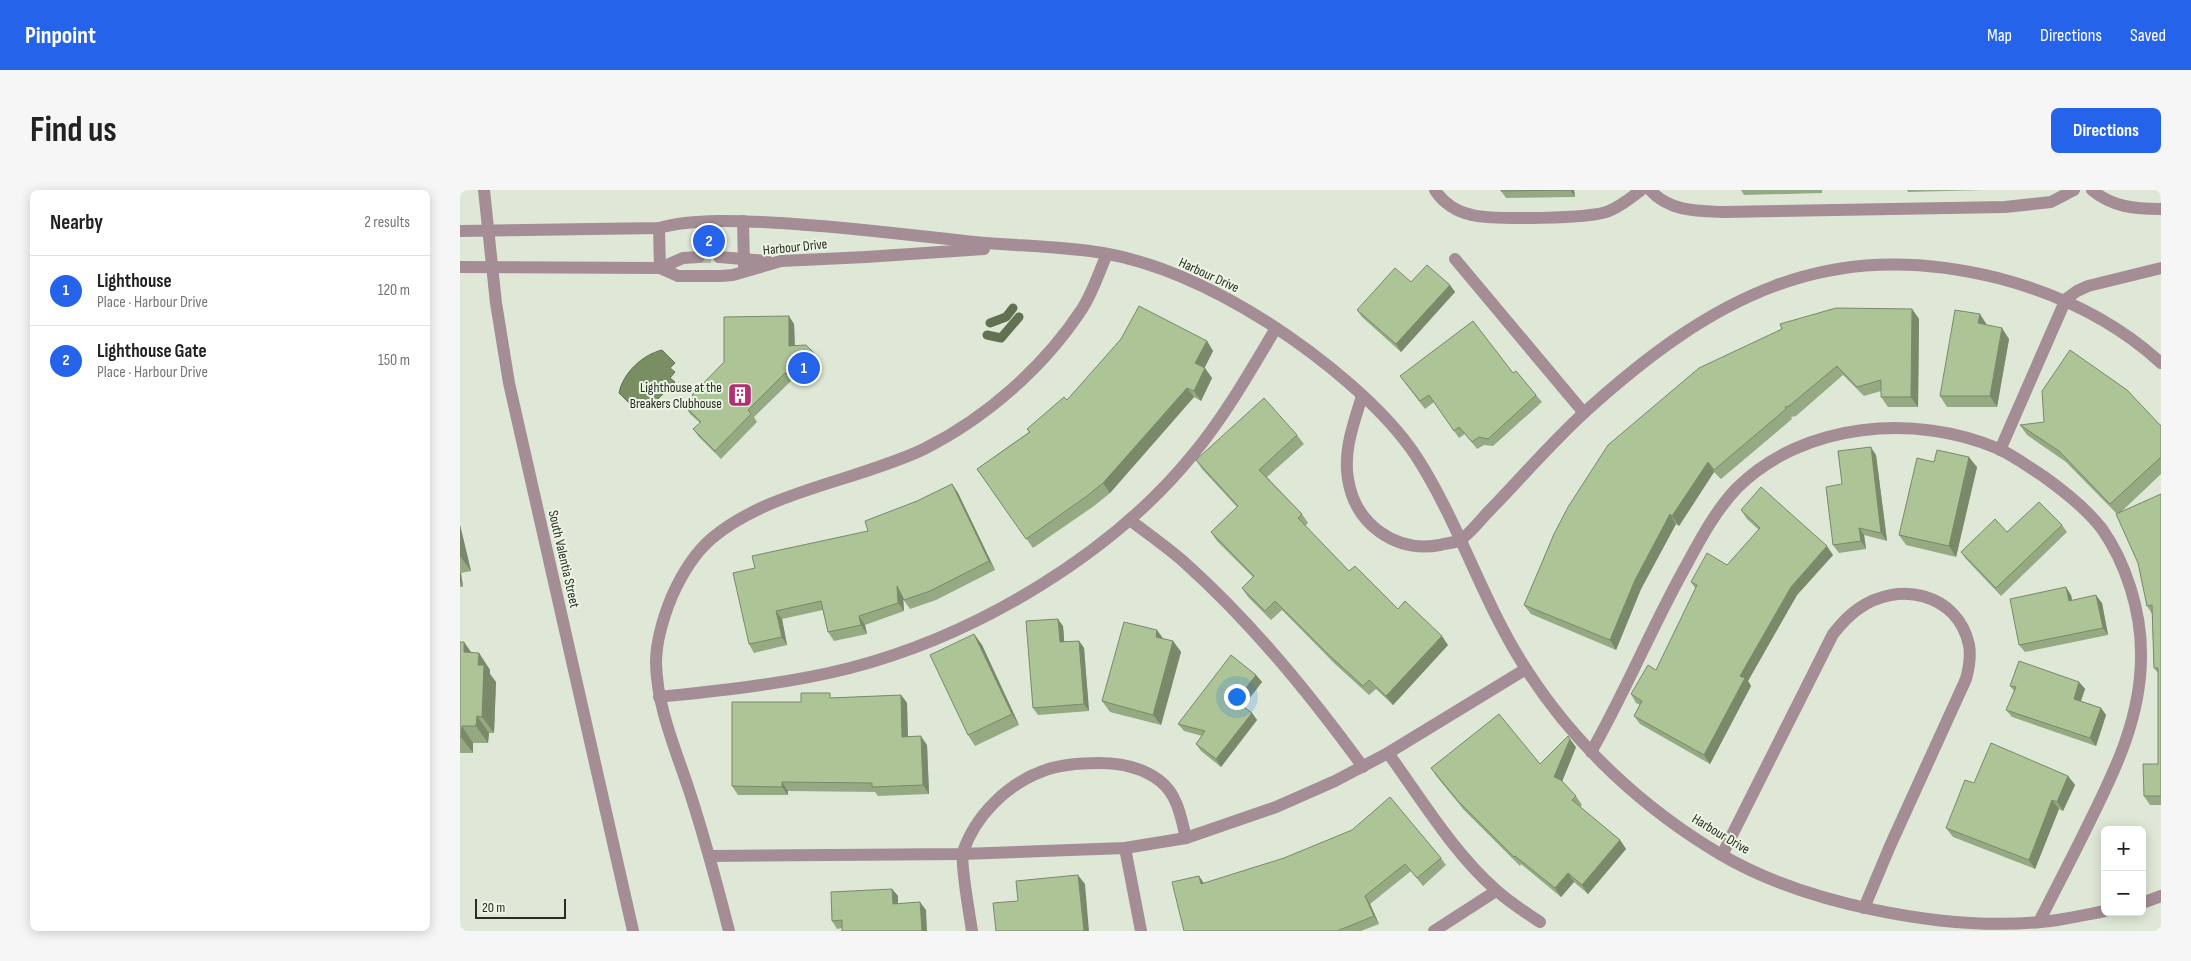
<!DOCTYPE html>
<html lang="en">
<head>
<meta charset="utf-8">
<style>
	body { margin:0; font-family:"Sofia Sans Condensed",sans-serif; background:#f6f6f6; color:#222 }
	.controls { position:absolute; right:15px; bottom:15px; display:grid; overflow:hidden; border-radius:8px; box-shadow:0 2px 12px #0003 }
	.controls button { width:45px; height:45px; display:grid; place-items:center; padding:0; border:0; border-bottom:1px solid #e0e0e0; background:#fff; color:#222; font:25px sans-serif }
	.scale { position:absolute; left:15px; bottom:12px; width:91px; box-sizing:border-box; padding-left:5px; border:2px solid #2a2d27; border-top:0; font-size:14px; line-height:18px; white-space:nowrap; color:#2a2d27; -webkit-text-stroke:4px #ecf5e4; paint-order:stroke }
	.you { position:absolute; left:776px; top:506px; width:18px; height:18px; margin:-12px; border:4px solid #fff; border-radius:50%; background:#1a73e8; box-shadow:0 0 0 8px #1a73e833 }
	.badge { display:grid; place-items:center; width:32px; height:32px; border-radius:50%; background:#2563eb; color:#fff; font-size:16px; font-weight:700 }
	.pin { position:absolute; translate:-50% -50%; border:2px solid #fff; box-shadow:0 1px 5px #0006 }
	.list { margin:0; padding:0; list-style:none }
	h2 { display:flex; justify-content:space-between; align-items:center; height:65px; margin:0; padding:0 20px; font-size:21px }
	h2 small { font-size:16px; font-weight:400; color:#767676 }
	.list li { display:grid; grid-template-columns:32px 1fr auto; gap:15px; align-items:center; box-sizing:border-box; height:70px; padding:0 20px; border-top:1px solid #e0e0e0 }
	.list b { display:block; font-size:19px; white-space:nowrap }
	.list p { margin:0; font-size:16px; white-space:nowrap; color:#767676 }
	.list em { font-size:16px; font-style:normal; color:#767676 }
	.map { position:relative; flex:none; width:1701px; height:741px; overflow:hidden; border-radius:8px }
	header { display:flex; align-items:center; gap:30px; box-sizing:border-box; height:70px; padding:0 25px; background:#2563eb; color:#fff }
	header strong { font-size:24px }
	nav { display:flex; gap:28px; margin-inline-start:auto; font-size:18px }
	.intro { display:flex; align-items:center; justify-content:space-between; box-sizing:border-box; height:120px; padding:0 30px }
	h1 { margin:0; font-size:35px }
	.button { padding:12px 22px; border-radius:8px; background:#2563eb; color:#fff; font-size:18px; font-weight:700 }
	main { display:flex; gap:30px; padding:0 30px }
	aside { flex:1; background:#fff; border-radius:8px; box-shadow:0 2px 12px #0003 }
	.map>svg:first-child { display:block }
	.water { fill:#798e63; stroke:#617151 }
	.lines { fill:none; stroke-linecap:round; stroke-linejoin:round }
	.stream { stroke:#617151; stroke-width:9 }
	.minor-tunnel { stroke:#bbc3b4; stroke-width:12; stroke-dasharray:12 6; stroke-linecap:butt }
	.minor { stroke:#a48d95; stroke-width:12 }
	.wall { fill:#95a982 }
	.shaded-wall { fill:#79896a }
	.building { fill:#adc497; stroke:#79896a }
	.labels { text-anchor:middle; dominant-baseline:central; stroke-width:4; stroke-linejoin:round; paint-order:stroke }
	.street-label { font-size:14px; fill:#2a2d27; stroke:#ecf5e4 }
	.poi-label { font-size:14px; fill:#2a2d27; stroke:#ecf5e4; text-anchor:end }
</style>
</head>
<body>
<header>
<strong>Pinpoint</strong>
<nav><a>Map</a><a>Directions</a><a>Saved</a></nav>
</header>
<div class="intro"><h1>Find us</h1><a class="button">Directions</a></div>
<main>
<aside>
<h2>Nearby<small>2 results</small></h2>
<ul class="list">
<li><span class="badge">1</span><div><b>Lighthouse</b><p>Place · Harbour Drive</p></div><em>120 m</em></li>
<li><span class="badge">2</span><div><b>Lighthouse Gate</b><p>Place · Harbour Drive</p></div><em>150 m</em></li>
</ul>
</aside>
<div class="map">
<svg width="1701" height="741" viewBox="0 0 1701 741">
	<rect width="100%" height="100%" fill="#dfe8d7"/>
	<path class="water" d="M202 160 215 173 210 178 215 182 210 188 215 192 191 216 186 212 182 216 177 211 172 216 159 203C163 183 182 165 202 160Z"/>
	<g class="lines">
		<g class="stream">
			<path d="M530 133 546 127 553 118"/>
			<path d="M527 145 541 148 559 127"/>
		</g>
		<path class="minor-tunnel" d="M239 67H259"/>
		<g class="minor">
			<path d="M24 0 36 113 49 193 173 741"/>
			<path d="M975 0C983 13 997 22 1012 25 1033 30 1130 29 1149 21 1161 16 1171 8 1181 0"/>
			<path d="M1190 0C1209 21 1235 21 1262 22L1545 17 1591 12 1614 0"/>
			<path d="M1632 0C1652 17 1675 19 1701 19"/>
			<path d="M283 31 284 76"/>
			<path d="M199 38 200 78"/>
			<path d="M0 41 199 38C234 28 285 31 321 33 386 37 450 45 514 52 557 56 601 56 643 63 701 73 758 101 807 132 857 164 923 216 956 266 1000 334 1023 414 1068 482 1116 556 1184 619 1260 664 1344 714 1484 741 1581 732 1602 730 1624 725 1645 721"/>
			<path d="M259 67 307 71"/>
			<path d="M995 69 1124 223"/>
			<path d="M0 77 200 78 218 86H261L273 85 321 71 406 67 524 59"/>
			<path d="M200 78 223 68 239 67"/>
			<path d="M902 206C894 233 883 260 888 289 895 334 935 363 980 355 986 353 995 353 1000 350 1009 345 1022 328 1030 320 1062 287 1092 252 1126 221 1251 108 1366 45 1538 88 1599 104 1654 130 1701 173"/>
			<path d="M1540 260 1606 109 1617 101 1628 96 1701 78"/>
			<path d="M670 330C688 344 707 357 724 372 792 433 849 503 903 577"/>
			<path d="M199 507C263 500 327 494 390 478 517 445 653 364 735 262 766 224 791 180 816 138"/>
			<path d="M1131 562C1166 501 1192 436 1227 374 1241 348 1256 320 1277 298 1343 232 1456 223 1539 259 1554 266 1569 277 1583 286 1604 301 1626 318 1642 339 1666 373 1681 421 1681 463 1682 526 1655 581 1628 635 1612 668 1595 700 1579 732"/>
			<path d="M928 563C962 610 993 662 1036 700 1049 712 1065 722 1080 732"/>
			<path d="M665 658 681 741"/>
			<path d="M1262 665 1373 444C1381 434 1388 426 1398 419 1438 390 1498 403 1509 455 1511 466 1509 478 1506 489L1430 656 1404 718"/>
			<path d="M250 666 502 664 665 658 726 648 816 617 875 591 928 563 1066 479"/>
			<path d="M1682 713 1701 706"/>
			<path d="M269 741C257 694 245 649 230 603 216 560 197 518 196 473 196 450 203 428 212 406 221 386 235 363 251 349 307 301 397 291 464 259 526 228 584 177 622 119 633 102 639 82 647 64"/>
			<path d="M512 741C510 728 500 671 503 662 515 626 547 594 583 581 601 574 621 573 639 573 661 573 682 577 700 591 718 605 721 628 726 648"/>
			<path d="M974 741 1036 701"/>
		</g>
	</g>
	<g class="wall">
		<path d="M1114 0 1115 7 1046 8 1041 1Z"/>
		<path d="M1281 0H1362V3L1284 5Z"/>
		<path d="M1447 0H1524L1448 2Z"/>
		<path d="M951 92 990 95 995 102 941 162 902 127 897 120Z"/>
		<path d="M1452 119 1459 129 1458 217H1428L1421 207V201L1404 206 1383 185 1336 226 1331 227 1332 229 1261 289 1254 282 1219 336 1216 334 1181 399 1156 460 1071 424 1064 415 1094 344Z"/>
		<path d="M334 134 335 156 359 171 360 183 352 191H331L294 227 297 232 261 269 239 247 233 239 240 233 230 224 225 216 234 207 232 205Z"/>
		<path d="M1527 135 1549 149 1537 217H1487L1480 206Z"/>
		<path d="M747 151 753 161 744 178 752 188 741 211 734 207 650 303 634 316 573 358 517 279 569 242 567 239 607 210Z"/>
		<path d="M1053 183 1076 205 1082 212 1033 256 1024 255 1017 259 1005 244 999 248 974 212 965 219 945 193Z"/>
		<path d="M1560 235 1701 236V284L1661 322 1701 304V615H1690L1684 606 1698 574V483L1694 478 1692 424 1687 416 1678 373 1657 324 1606 272 1567 245Z"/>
		<path d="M837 245 844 254 807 287 842 324 848 333 845 336 889 381 938 419 988 455 933 515 916 499 909 505 875 474 822 420 811 430 788 407 782 398 793 387 757 351 751 342 777 317 742 279 736 270Z"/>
		<path d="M1416 265 1427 351 1404 345 1406 359 1379 363 1373 355 1382 294Z"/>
		<path d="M1474 272 1517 277 1496 367 1446 355 1439 345Z"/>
		<path d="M492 294 498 303 535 380 476 410 450 419 443 409 444 421 405 435 407 444 374 451 368 442 363 420 322 429 327 455 294 463 289 454 295 378 408 341 457 311Z"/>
		<path d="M1281 320 1373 365 1337 405 1288 491 1291 496 1250 574 1180 534 1174 526 1180 515 1176 513 1171 504 1196 480 1236 399 1231 392 1267 375 1299 340 1287 329Z"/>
		<path d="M0 335 11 381 1 383 3 397H0Z"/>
		<path d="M1602 335 1607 342 1541 406 1506 369 1501 362 1547 342Z"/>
		<path d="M1611 405 1612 411 1642 413 1648 445 1565 462 1559 455Z"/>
		<path d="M603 436 604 452 619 451 624 458 629 521 578 525 573 518Z"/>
		<path d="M514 444 522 455 559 535 515 556 508 545Z"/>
		<path d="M703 449 713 451 721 462 701 535 650 522 642 511Z"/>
		<path d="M0 452H4L11 463H19L30 480V484L36 492 34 543H29L28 553H13V563H0Z"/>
		<path d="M796 485 802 492 783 516 792 523 797 530 761 577 741 561 736 554 742 546 724 541 718 534Z"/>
		<path d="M1619 492 1625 499 1621 511 1641 518 1646 525 1636 556 1552 527 1546 520 1554 501 1550 496Z"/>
		<path d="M441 505 447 513 448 547 467 555 469 604 418 606 415 602 328 601V605H278L272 596 341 512 373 508Z"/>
		<path d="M1116 557 1102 592 1116 606 1122 615 1120 617 1160 650 1166 659 1128 704 1114 692 1101 707 1061 674 1060 676 1004 620 977 587 971 578 1080 574Z"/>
		<path d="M1608 586 1615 595 1603 621 1599 619 1575 679 1493 647 1486 638 1514 593Z"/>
		<path d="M981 668 986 675 963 696 951 681 910 714 919 734 901 741H724L739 686 744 693Z"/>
		<path d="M432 699 438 706V714L466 720 382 738 377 739 372 731Z"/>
	</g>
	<g class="shaded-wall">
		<path d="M1110 0H1114L1115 7Z"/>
		<path d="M990 95 995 102 941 162 936 154Z"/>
		<path d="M1452 119 1459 129 1458 217 1451 207Z"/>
		<path d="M1520 124 1527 135 1518 133Z"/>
		<path d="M329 126 334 134 335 164 329 156Z"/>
		<path d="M1542 138 1549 149 1537 217 1530 206Z"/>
		<path d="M747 151 753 161 742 183 735 173Z"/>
		<path d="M354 163 359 171 360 183 354 175Z"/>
		<path d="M745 178 752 188 741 211 734 201Z"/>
		<path d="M727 198 734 207 650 303 643 293Z"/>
		<path d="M1411 257 1416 265 1427 351 1421 343Z"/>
		<path d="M1509 267 1517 277 1496 367 1489 356Z"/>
		<path d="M1248 272 1254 282 1219 336 1212 326Z"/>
		<path d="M492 294 498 303 535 380 529 371Z"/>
		<path d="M1210 324 1216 334 1181 399 1156 460 1150 450 1175 390Z"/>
		<path d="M0 335 11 381 0 366Z"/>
		<path d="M1399 338 1404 345 1406 359 1401 351Z"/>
		<path d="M1367 356 1373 365 1337 405 1288 491 1291 496 1250 574 1244 565 1280 486 1331 397Z"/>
		<path d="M0 382 1 383 3 397 0 392Z"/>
		<path d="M437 396 443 404 444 421 438 413Z"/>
		<path d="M1606 397 1611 405 1614 419 1609 411Z"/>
		<path d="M1636 405 1642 413 1648 445 1643 438Z"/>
		<path d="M316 421 322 429 327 455 322 447Z"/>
		<path d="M399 426 405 435 407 444 401 435Z"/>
		<path d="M598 429 603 436 605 460 600 452Z"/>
		<path d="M697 440 705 451 696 447Z"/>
		<path d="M514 444 522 455 559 535 552 524Z"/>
		<path d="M982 446 988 455 933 515 926 506Z"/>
		<path d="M619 451 624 458 629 521 624 514Z"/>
		<path d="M713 451 721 462 701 535 693 525Z"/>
		<path d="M4 452 16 469 4 462Z"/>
		<path d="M19 463 30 480V484L36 492 34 543 22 527 18 475Z"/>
		<path d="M796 485 802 492 781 519 776 511Z"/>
		<path d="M1619 492 1625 499 1619 516 1614 509Z"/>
		<path d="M441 505 447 513 448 556 442 547Z"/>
		<path d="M1641 518 1646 525 1636 556 1630 548Z"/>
		<path d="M792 523 797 530 761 577 756 569Z"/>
		<path d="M17 526 29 543 28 553 16 536Z"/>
		<path d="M2 536 13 553V563L1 547Z"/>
		<path d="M461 546 467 555 469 604 463 595Z"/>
		<path d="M1110 549 1116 557 1100 596 1094 587Z"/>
		<path d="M1608 586 1615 595 1603 621 1597 612Z"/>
		<path d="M322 592 328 601V605L322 597Z"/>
		<path d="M1592 610 1599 619 1575 679 1569 670Z"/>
		<path d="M1160 650 1166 659 1128 704 1122 695Z"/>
		<path d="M1108 683 1114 692 1101 707 1095 698Z"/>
		<path d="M618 685 625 694 629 741H624Z"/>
		<path d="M739 686 744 694H741Z"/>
		<path d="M432 699 438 706V721L433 714Z"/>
		<path d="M905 706 910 714 919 734 914 726Z"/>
		<path d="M460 712 466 720 467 741H462Z"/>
	</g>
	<g class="building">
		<path d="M1041 0H1110L1041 1Z"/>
		<path d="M967 75 990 95 936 154 897 120 935 78 951 92Z"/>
		<path d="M679 116 747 151 735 173 745 178 734 201 727 198 643 293 627 306 566 349 517 279 570 242 567 239 604 207 607 210 661 149Z"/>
		<path d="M1376 118 1452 119 1451 207H1421V190L1397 197 1377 176 1329 216 1325 217 1326 219 1254 280 1248 272 1212 326 1210 324 1175 390 1150 450 1064 415 1094 344 1108 317 1148 255 1239 178 1322 139 1320 134Z"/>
		<path d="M1495 120 1520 124 1518 133 1542 138 1530 206H1480Z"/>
		<path d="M329 126V156L346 155 354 163V175L346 183H325L288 220 291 224 255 261 233 239 241 232 225 216 234 207 232 205 264 172V127Z"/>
		<path d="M1013 131 1053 183 1056 181 1076 205 1028 249 1019 247 1012 252 999 237 994 241 969 205 960 211 940 186Z"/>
		<path d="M1610 160 1667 200 1701 236V267L1650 314 1599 261 1560 235 1584 232 1582 201Z"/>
		<path d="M804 208 837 245 799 280 842 324 838 328 889 381 895 376 938 419 945 411 982 446 926 506 909 490 903 496 869 465 815 411 805 421 782 398 794 386 751 342 778 316 736 270Z"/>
		<path d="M1411 257 1421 343 1399 338 1401 351 1373 355 1366 297 1382 294 1378 261Z"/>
		<path d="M1477 260 1509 267 1489 356 1439 345 1457 268 1474 272Z"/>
		<path d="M492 294 529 371 470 401 444 410 437 396 438 413 399 426 401 435 368 442 361 411 316 421 322 447 289 454 273 383 295 378 292 366 408 341 405 331 457 311Z"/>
		<path d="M1301 297 1367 356 1331 397 1280 486 1285 488 1244 565 1174 526 1182 511 1171 504 1188 475 1196 480 1237 395 1231 392 1247 363 1267 375 1300 338 1281 320Z"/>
		<path d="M1701 304V606H1684L1683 574H1698V478H1694L1692 415 1687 416 1678 373 1656 324Z"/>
		<path d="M1579 312 1602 335 1536 398 1501 362 1535 329 1547 342Z"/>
		<path d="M1606 397 1609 411 1636 405 1643 438 1559 455 1550 409Z"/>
		<path d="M598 429 600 452 619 451 624 514 573 518 566 431Z"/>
		<path d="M664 432 697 440 696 447 713 451 693 525 642 511Z"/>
		<path d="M514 444 552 524 508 545 470 465Z"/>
		<path d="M0 452H4V462L19 463 18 475H24L22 527 17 526 16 536H2L1 547H0Z"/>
		<path d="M771 465 796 485 776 511 792 523 756 569 736 554 745 541 718 534Z"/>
		<path d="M1559 471 1619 492 1614 509 1641 518 1630 548 1546 520 1556 497 1550 496Z"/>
		<path d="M341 503H370V508L441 505 442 547 461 546 463 595 412 597V593L322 592V597L272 596V512H341Z"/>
		<path d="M1039 524 1080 574 1108 546 1110 549 1094 587 1101 590 1116 606 1112 610 1160 650 1122 695 1108 683 1095 698 1055 666 1054 667 998 611 971 578Z"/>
		<path d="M1531 553 1608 586 1597 612 1592 610 1569 670 1486 638 1505 590 1514 593Z"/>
		<path d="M930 607 981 668 957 688 945 674 905 706 914 726 877 741H724L712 692 739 686 741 694 824 668 892 640Z"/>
		<path d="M618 685 624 741H536L533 713 558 711 556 691Z"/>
		<path d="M432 699 433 714 460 712 462 741H382V730L372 731 371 702Z"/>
	</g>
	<defs>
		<symbol id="building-square" viewBox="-11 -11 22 22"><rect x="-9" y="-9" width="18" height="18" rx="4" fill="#b42e73" stroke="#ecf5e4"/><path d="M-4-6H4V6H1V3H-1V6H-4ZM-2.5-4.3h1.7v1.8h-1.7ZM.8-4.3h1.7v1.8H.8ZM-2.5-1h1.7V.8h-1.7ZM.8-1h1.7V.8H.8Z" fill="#fff"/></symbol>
	</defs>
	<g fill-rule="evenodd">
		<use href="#building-square" x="266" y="191" width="28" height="28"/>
	</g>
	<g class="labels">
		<g class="street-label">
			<text transform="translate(335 57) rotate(-6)">Harbour Drive</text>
			<text transform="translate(749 85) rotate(25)">Harbour Drive</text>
			<text transform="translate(104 369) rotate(77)">South Valentia Street</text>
			<text transform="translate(1261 644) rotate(31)">Harbour Drive</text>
		</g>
		<g class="poi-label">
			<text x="262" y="197">Lighthouse at the<tspan x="262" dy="16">Breakers Clubhouse</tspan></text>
		</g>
	</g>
</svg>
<div class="controls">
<button>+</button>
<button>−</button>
</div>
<div class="scale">20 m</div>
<div class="you"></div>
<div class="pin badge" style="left:344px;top:178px">1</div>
<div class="pin badge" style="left:249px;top:51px">2</div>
</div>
</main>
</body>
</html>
